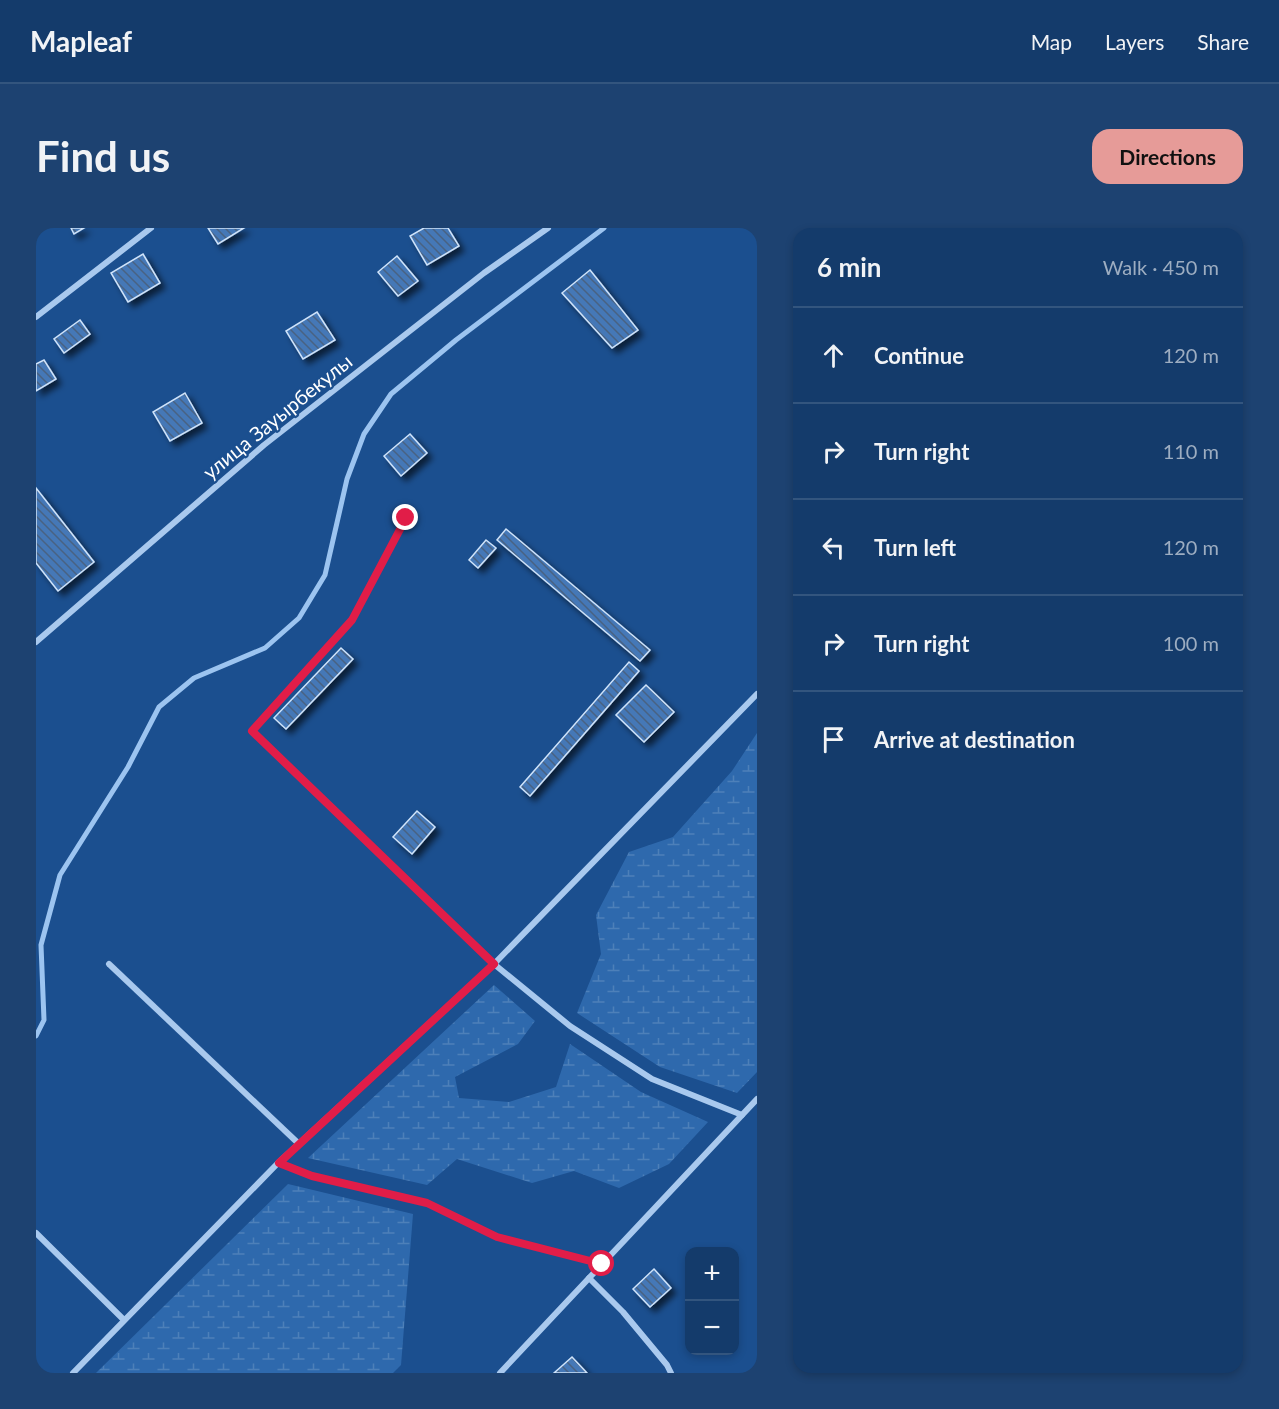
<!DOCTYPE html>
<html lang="en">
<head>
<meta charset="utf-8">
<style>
	body { margin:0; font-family:Lato,sans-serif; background:#1d4271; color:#f1f3f6 }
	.controls { position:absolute; right:18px; bottom:18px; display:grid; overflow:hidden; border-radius:12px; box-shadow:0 3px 9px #0003 }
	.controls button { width:54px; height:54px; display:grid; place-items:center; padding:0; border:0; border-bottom:2px solid #33557e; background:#143b6b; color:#f1f3f6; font:30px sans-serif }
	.stop { position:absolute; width:18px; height:18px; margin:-14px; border:4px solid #e11d48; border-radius:50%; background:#fff }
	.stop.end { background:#e11d48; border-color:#fff; box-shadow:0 2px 6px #0008 }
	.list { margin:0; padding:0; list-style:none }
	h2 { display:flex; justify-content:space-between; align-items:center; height:78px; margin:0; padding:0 24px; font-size:26px }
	h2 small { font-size:20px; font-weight:400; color:#9dadc1 }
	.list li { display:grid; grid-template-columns:39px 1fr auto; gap:18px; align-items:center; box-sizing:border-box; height:96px; padding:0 24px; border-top:2px solid #33557e }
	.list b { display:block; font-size:22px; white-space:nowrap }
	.list em { font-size:20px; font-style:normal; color:#9dadc1 }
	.icon { flex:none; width:33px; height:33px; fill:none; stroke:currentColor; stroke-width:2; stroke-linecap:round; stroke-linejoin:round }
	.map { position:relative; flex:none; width:721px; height:1145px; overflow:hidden; border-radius:18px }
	header { display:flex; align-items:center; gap:36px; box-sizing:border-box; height:84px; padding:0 30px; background:#143b6b; border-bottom:2px solid #33557e }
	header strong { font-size:28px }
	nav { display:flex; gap:33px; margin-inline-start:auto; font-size:21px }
	.intro { display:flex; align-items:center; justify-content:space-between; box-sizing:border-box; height:144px; padding:0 36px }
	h1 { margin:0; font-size:42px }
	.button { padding:15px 27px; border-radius:18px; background:#e69b98; color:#111; font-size:21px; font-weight:700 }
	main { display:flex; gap:36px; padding:0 36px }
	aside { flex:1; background:#143b6b; border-radius:18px; box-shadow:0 3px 9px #0003 }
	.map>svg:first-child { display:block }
	.wetland { fill:url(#wetland-marsh) }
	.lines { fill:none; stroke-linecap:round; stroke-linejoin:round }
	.stream { stroke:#9cc4f0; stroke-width:5 }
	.building { fill:url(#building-back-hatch); stroke:#cfe3fa; stroke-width:1.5; filter:url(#shadow) }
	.path { stroke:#a9c9ee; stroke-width:3; stroke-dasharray:3 4.5; stroke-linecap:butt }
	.street { stroke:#a9c9ee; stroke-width:6 }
	.route { stroke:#e11d48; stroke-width:8 }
	.labels { text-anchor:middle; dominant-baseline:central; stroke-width:4.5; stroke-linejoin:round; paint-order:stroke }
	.street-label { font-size:20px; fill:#fff; stroke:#1b4f8f }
</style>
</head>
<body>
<header>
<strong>Mapleaf</strong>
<nav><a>Map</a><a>Layers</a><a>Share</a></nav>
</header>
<div class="intro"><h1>Find us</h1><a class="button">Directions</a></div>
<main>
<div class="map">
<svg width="721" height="1145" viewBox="0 0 721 1145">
	<defs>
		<pattern id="wetland-marsh" width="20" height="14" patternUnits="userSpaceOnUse" patternTransform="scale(1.5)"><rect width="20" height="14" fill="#2e69ad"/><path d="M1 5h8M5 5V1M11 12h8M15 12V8" fill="none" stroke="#4d80b9"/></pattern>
		<pattern id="building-back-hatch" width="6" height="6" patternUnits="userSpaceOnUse" patternTransform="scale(1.5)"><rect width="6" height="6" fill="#4478b7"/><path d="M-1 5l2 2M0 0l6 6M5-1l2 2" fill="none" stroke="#486282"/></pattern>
		<filter id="shadow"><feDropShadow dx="5" dy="5" stdDeviation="3" flood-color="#0009"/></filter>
	</defs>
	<rect width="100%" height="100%" fill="#1b4f8f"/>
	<g class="wetland">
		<path d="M721 505V844L701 865 624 839 541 785 565 726 560 687 593 624 637 609 696 543Z"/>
		<path d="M458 757 499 793 482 816 419 849 423 870 473 874 520 859 534 816 605 864 672 894 633 936 583 960 538 943 496 955 421 931 391 957 272 930Z"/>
		<path d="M252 956 377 986 365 1137 357 1145H60Z"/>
	</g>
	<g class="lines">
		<path class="stream" d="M0 808 8 792 5 717 24 647 92 539 123 479 158 450 229 420 263 390 289 347 311 251 328 206 355 166 420 112 568 0"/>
	</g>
	<g class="building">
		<path d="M35 0H48L38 6Z"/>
		<path d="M172 0H208L182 16Z"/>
		<path d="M388 0H412L423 18 391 37 374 8Z"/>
		<path d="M107 26 124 55 92 74 75 45Z"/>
		<path d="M361 28 382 53 362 68 342 44Z"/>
		<path d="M554 42 602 102 576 120 526 65Z"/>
		<path d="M281 84 299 112 267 131 250 103Z"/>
		<path d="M44 92 54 106 28 125 18 111Z"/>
		<path d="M8 132 20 151 0 163V136Z"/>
		<path d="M149 165 166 195 134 213 117 184Z"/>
		<path d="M374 206 391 225 365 248 348 228Z"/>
		<path d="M0 260 58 334 22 363 0 335Z"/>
		<path d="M470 301 614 422 604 433 461 312Z"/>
		<path d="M450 312 460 320 442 340 433 332Z"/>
		<path d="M305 420 317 431 250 501 238 490Z"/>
		<path d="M593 434 603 443 494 568 484 559Z"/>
		<path d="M610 457 638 484 608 514 580 487Z"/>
		<path d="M381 583 399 599 376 626 357 609Z"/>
		<path d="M618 1041 635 1060 614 1079 597 1061Z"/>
		<path d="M536 1129 551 1145H518Z"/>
	</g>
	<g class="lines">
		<path class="path" d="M223 495 316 392 370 290"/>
		<g class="street">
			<path d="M0 89 115 0"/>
			<path d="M0 414 228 217 448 45 512 0"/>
			<path d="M216 503 458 736 534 798 616 851 706 887"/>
			<path d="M73 736 263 916"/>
			<path d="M242 935 276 948 391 975 461 1009 566 1036"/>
			<path d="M0 1005 88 1092"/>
			<path d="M553 1050 587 1084 631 1137 635 1145"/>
			<path d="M37 1145 242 935 458 736 721 466"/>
			<path d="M464 1145 721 871"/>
		</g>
	</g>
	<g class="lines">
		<path class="route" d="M370 290 316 392 216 503 458 736 243 935 276 948 391 975 461 1009 566 1036"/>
	</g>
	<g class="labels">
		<g class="street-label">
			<text transform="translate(241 188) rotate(-39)">улица Зауырбекулы</text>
		</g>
	</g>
</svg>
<div class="controls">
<button>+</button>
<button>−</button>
</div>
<div class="stop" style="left:566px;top:1036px"></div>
<div class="stop end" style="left:370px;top:290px"></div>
</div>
<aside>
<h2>6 min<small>Walk · 450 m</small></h2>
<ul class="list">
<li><svg class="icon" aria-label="ahead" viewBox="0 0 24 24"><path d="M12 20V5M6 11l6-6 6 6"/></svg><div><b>Continue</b></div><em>120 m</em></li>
<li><svg class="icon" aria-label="right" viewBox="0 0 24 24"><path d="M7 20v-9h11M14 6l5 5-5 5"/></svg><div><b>Turn right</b></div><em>110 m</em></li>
<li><svg class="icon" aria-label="left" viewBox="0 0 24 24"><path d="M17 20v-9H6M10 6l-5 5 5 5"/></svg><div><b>Turn left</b></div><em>120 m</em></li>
<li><svg class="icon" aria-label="right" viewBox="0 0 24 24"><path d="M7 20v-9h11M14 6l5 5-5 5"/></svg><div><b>Turn right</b></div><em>100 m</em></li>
<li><svg class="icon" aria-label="arrive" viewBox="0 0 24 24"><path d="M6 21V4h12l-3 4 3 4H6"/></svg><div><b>Arrive at destination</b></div></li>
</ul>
</aside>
</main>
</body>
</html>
